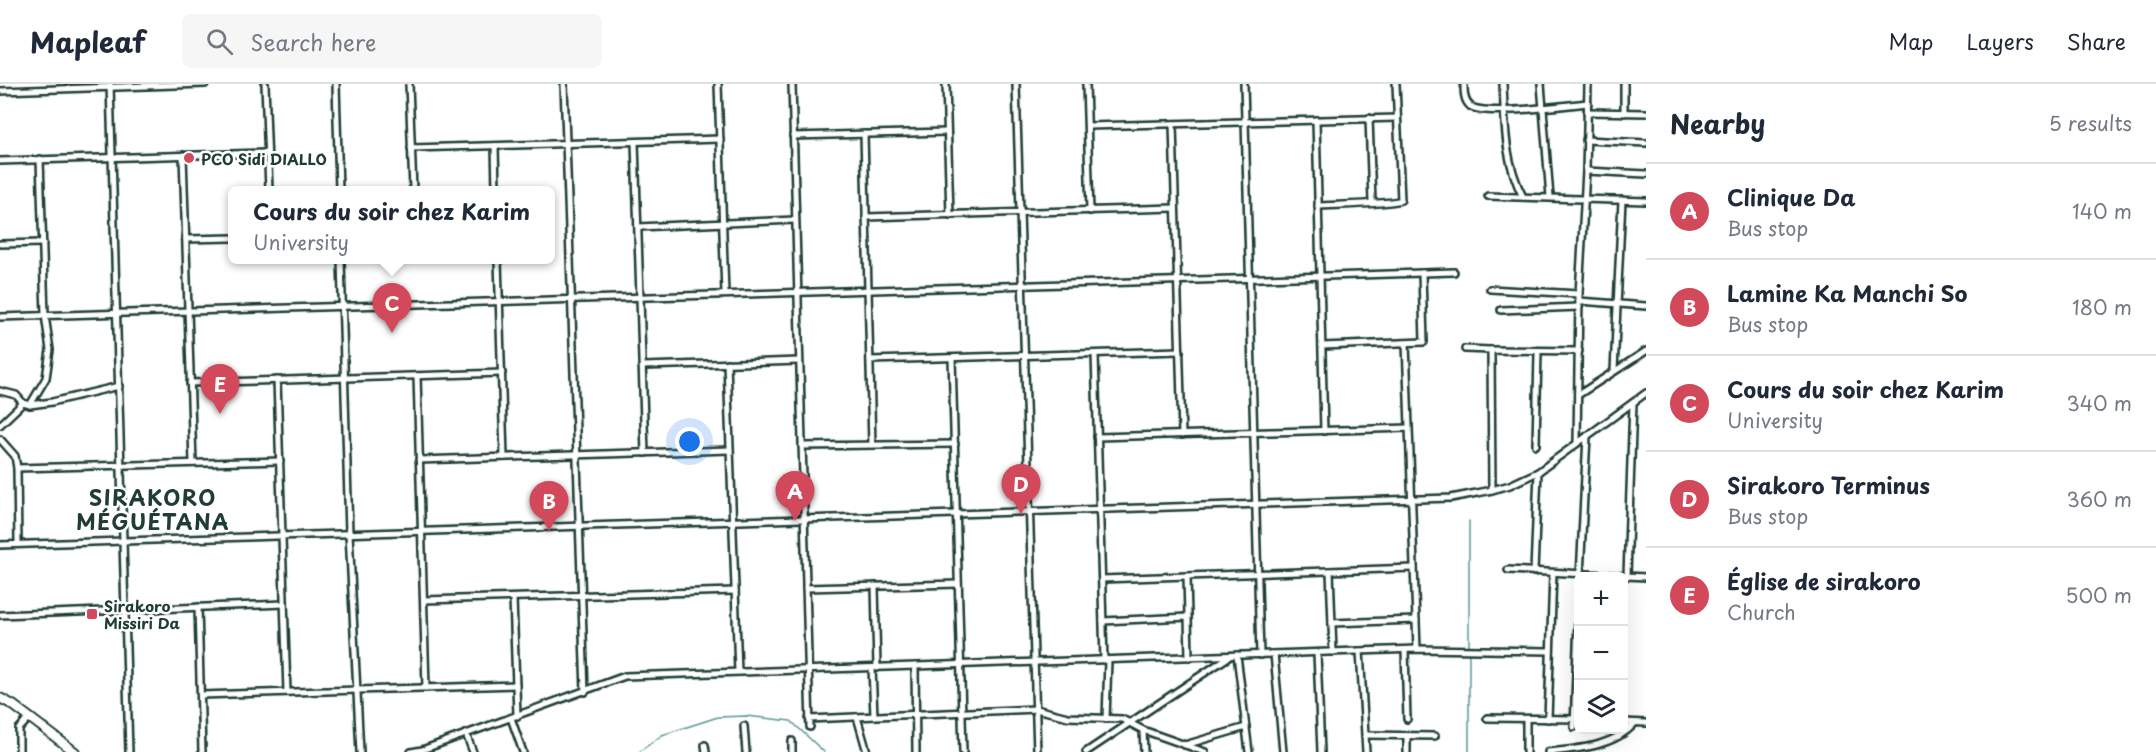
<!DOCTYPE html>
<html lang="en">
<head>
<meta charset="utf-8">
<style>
	body { margin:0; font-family:"Playpen Sans",sans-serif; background:#f6f6f7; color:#1f2937 }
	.controls { position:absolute; right:18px; bottom:18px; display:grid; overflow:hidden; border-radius:9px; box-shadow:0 6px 24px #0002 }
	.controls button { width:54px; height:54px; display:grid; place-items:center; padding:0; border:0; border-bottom:2px solid #e0e1e3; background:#fff; color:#1f2937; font:30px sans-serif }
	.you { position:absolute; left:690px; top:358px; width:21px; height:21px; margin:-15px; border:4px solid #fff; border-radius:50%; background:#1a73e8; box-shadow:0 0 0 9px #1a73e833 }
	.badge { display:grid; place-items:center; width:39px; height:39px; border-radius:50%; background:#d1495b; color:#fff; font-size:20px; font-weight:700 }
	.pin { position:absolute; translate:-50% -50px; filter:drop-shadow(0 2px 3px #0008) }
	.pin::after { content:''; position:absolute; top:32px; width:21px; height:18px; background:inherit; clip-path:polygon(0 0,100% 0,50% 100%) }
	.popup { position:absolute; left:228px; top:102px; width:327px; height:78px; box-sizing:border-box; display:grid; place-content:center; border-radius:9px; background:#fff; filter:drop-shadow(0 2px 4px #0005); font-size:20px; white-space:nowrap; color:#747a83 }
	.popup b { font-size:22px; color:#1f2937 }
	.popup::after { content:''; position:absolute; left:50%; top:100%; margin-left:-12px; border:12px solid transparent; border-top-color:#fff }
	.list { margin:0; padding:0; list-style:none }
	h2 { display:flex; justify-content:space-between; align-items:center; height:78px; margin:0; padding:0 24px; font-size:26px }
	h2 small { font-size:20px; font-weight:400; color:#747a83 }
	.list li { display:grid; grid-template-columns:39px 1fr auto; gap:18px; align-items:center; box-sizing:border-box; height:96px; padding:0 24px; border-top:2px solid #e0e1e3 }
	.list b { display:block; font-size:22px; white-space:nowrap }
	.list p { margin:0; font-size:20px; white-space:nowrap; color:#747a83 }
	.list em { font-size:20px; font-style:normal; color:#747a83 }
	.icon { flex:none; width:33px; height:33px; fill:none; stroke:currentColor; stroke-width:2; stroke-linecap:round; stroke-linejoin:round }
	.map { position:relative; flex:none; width:1646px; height:668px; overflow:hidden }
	header { display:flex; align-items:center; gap:36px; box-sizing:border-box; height:84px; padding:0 30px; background:#fff; border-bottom:2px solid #e0e1e3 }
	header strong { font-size:28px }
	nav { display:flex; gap:33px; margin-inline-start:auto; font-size:21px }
	.search { width:420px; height:54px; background:#f6f6f7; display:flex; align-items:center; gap:15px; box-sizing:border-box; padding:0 21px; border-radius:9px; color:#747a83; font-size:22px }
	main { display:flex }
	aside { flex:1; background:#fff }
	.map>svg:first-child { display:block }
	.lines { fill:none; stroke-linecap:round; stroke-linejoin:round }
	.stream { stroke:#589594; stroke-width:1.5 }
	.street-casing { stroke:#1f3d34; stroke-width:10 }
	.secondary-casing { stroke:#1f3d34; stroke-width:12 }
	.street { stroke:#fff; stroke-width:5 }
	.secondary { stroke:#fff; stroke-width:8 }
	.poi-dot { fill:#d1495b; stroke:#fff; stroke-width:2 }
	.labels { text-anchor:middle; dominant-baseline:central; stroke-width:5; stroke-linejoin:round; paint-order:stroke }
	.poi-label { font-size:15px; font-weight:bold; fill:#1f3d34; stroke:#fff; text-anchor:start }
	.district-label { font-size:21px; font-weight:bold; letter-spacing:1.5px; fill:#1f3d34; stroke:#fff }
</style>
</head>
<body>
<header>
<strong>Mapleaf</strong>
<div class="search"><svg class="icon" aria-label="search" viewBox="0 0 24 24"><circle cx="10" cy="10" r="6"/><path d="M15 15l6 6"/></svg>Search here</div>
<nav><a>Map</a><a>Layers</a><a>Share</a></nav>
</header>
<main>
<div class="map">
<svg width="1646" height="668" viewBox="0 0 1646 668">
	<rect width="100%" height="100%" fill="#fff"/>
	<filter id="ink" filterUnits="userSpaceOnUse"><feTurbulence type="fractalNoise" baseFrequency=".0167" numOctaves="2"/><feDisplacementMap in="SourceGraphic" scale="12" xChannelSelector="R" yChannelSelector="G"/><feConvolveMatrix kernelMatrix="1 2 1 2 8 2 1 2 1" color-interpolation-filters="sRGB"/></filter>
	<g filter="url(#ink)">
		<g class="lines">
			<g class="stream">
				<path d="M1469 437V668"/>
				<path d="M639 668 662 651 718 633 746 632 791 637 824 668"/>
			</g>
			<defs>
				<g id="street">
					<path d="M110 0 129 668"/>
					<path d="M265 0 269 106"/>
					<path d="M336 0 339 106"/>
					<path d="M409 0 413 106"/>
					<path d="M564 0 585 608"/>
					<path d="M718 0 725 210"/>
					<path d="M792 0 810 643"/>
					<path d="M946 0 950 131"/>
					<path d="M1016 0 1037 668"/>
					<path d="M1086 0 1090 127"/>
					<path d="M1244 0 1260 571"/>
					<path d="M1464 0C1464 8 1464 17 1470 22 1484 33 1567 21 1588 19"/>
					<path d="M1503 0C1505 40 1504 76 1523 113"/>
					<path d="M1541 0 1550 113"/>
					<path d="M0 7 205 0"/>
					<path d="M1587 28 1646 29"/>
					<path d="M1624 29V0"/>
					<path d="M1369 34 1372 118"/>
					<path d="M1316 36 1324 347"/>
					<path d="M1173 40 1182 351"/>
					<path d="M1088 42 1397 34"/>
					<path d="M864 50 872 361"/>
					<path d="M793 52 947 48"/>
					<path d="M1586 56 1646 59"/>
					<path d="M635 58 645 369"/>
					<path d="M495 62 496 106"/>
					<path d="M411 64 720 55"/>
					<path d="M183 71 193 379"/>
					<path d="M0 77 267 69"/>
					<path d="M1586 87 1646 90"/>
					<path d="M1488 112 1646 117"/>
					<path d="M1318 122C1331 121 1394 120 1401 116L1396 0"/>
					<path d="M866 133 1175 124"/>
					<path d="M638 143 795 136"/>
					<path d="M186 155 233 154"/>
					<path d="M0 160 43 159"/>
					<path d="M341 176 349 449 360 668"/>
					<path d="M498 176 504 373"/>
					<path d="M1490 205 1579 210"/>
					<path d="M1579 217 1646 222"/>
					<path d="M1501 226 1579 223"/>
					<path d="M0 233 1454 188"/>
					<path d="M1406 259 1417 565"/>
					<path d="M1322 262 1424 258 1422 189"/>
					<path d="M1465 265 1491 266"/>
					<path d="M1095 270 1104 576"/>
					<path d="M952 274 963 668"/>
					<path d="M870 276 1180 267"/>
					<path d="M727 279 738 588"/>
					<path d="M643 282 799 277"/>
					<path d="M1614 287 1622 116"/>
					<path d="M417 292 426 604"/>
					<path d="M277 296 287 608"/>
					<path d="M190 299 502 289"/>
					<path d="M0 307 16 311 23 319 30 321 52 318 119 302"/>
					<path d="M1578 311 1646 267"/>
					<path d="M30 321 46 294 50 266 45 231 40 75"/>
					<path d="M0 341 23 319"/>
					<path d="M1097 353 1409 344"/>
					<path d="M0 355 15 372 17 384 18 460"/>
					<path d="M1577 359 1579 210 1586 87 1588 0"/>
					<path d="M1536 361 1538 268"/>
					<path d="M802 362 955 360"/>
					<path d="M419 376 730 366"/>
					<path d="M17 384 280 377"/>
					<path d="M1492 406 1491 266 1579 267"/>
					<path d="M0 461 1451 414 1492 406 1510 401 1538 388 1646 309"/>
					<path d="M1508 486 1646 493"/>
					<path d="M1330 487 1333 568"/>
					<path d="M1534 488 1538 388"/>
					<path d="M1187 492 1189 573"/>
					<path d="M1580 492 1587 352"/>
					<path d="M1627 492 1633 319"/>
					<path d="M1102 495 1414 484"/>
					<path d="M875 502 877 584"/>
					<path d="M806 504 958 500"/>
					<path d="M513 514 517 632"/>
					<path d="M424 516 735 507"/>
					<path d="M198 523 202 668"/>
					<path d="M0 531 284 520"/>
					<path d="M1103 537 1188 533"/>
					<path d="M1332 539 1416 536"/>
					<path d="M1405 566 1407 635"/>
					<path d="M1360 567 1366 668"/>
					<path d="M1317 569 1321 668"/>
					<path d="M1274 570 1283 668"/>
					<path d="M1237 571 1249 668"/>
					<path d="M915 582 916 668"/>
					<path d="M872 584 874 632"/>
					<path d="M201 611 516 601"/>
					<path d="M857 633 867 668"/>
					<path d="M511 634 523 668"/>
					<path d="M1487 634 1578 635"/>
					<path d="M809 635 1036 625 1068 633 1122 635 1143 646 1205 668"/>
					<path d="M1106 635 1108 576"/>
					<path d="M1526 635V668"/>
					<path d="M1548 635 1553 489"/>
					<path d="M1624 638 1646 639"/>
					<path d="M744 642 746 668"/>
					<path d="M1574 643 1578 536"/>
					<path d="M1143 646 1144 668"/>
					<path d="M466 650 473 668"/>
					<path d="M1366 651 1435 652"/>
					<path d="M792 657V668"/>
					<path d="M705 661 706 668"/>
					<path d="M1185 661 1246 643"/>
					<path d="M19 668V645L30 633"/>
					<path d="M411 668 422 666 625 592 1417 565 1550 567"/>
					<path d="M1086 668 1230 572"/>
					<path d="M1407 668V652"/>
					<path d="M1548 668C1578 665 1614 663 1635 639"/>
				</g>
				<path id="secondary" d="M0 614 13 621 75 668"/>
			</defs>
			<use href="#street" class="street-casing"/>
			<use href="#secondary" class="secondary-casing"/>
			<use href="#street" class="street"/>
			<use href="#secondary" class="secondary"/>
		</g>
	</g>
	<g class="poi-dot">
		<circle cx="189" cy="74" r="6"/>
		<rect x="86" y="524" width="12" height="12" rx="3"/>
	</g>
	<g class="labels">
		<g class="poi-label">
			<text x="201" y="74">PCO Sidi DIALLO</text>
			<text x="104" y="521">Sirakoro<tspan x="104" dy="17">Missiri Da</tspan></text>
		</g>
		<g class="district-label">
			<text x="153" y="413">SIRAKORO<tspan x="153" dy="24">MÉGUÉTANA</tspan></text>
		</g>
	</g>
</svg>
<div class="controls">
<button>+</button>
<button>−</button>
<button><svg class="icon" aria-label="layers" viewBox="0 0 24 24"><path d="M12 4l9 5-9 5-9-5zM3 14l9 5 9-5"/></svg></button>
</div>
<div class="you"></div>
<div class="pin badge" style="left:795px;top:437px">A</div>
<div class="pin badge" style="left:549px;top:447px">B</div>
<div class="pin badge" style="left:392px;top:249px">C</div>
<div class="popup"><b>Cours du soir chez Karim</b>University</div>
<div class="pin badge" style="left:1021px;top:430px">D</div>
<div class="pin badge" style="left:220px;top:330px">E</div>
</div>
<aside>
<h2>Nearby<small>5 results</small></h2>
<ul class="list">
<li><span class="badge">A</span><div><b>Clinique Da</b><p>Bus stop</p></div><em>140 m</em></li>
<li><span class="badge">B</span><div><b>Lamine Ka Manchi So</b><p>Bus stop</p></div><em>180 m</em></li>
<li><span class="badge">C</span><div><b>Cours du soir chez Karim</b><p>University</p></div><em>340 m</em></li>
<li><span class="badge">D</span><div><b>Sirakoro Terminus</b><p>Bus stop</p></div><em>360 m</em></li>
<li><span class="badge">E</span><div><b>Église de sirakoro</b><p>Church</p></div><em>500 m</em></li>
</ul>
</aside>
</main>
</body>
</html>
